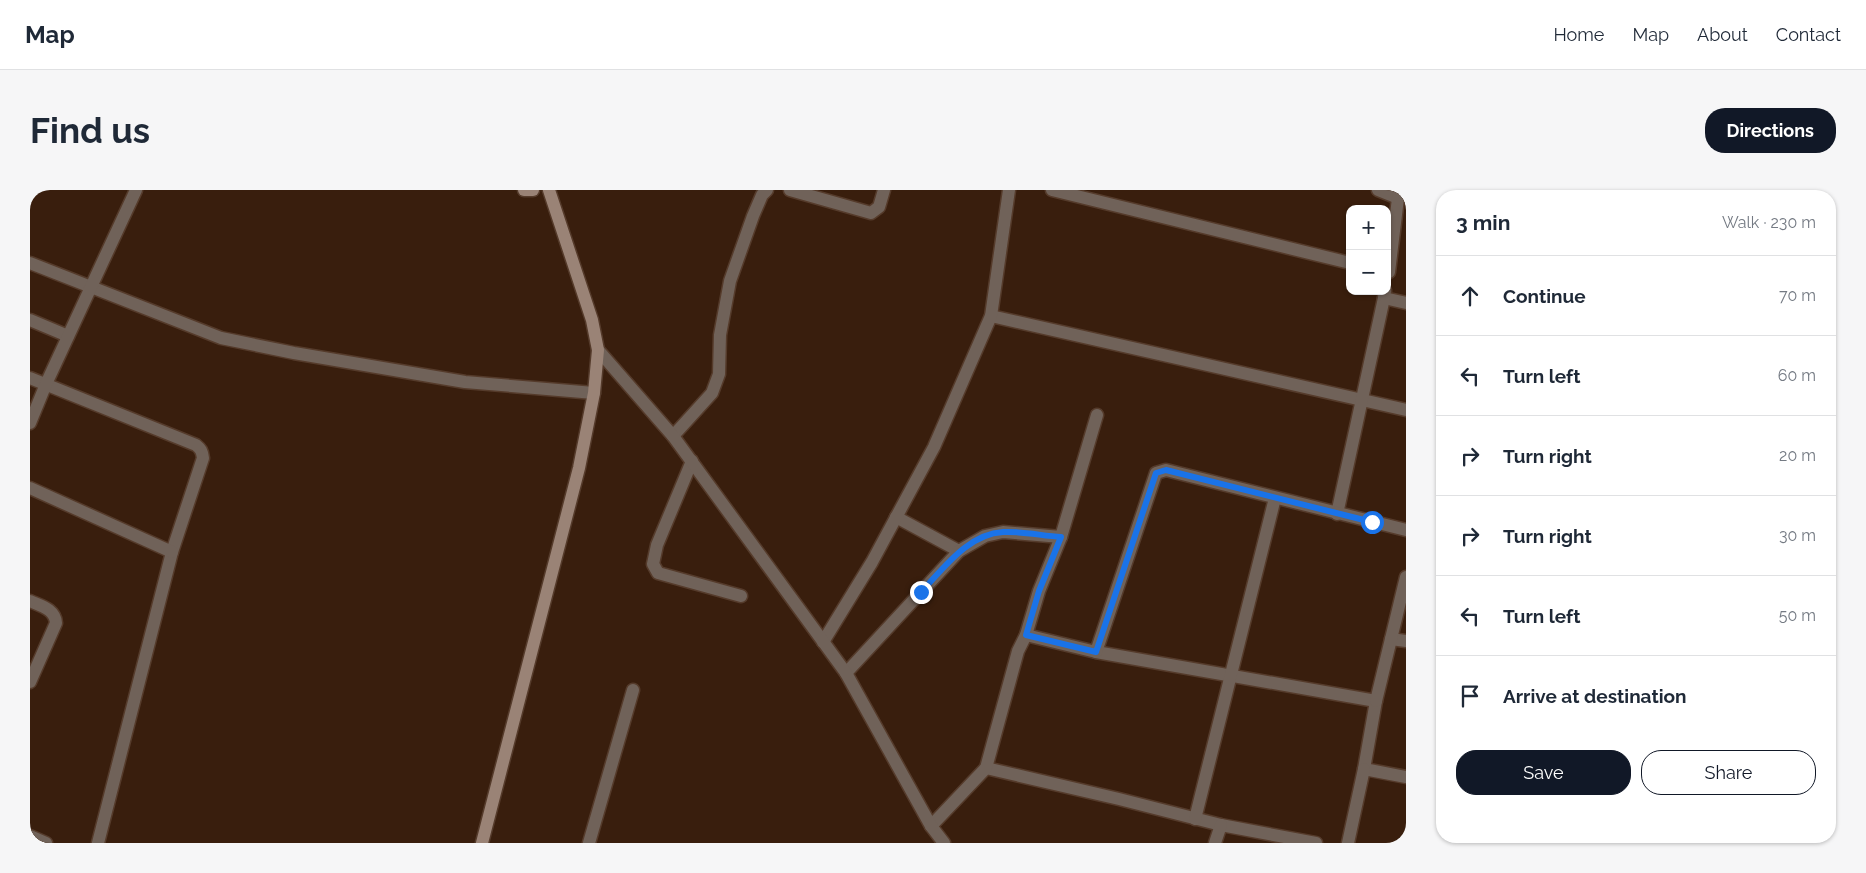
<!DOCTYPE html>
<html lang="en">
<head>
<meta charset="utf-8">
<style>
	body { margin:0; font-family:Raleway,sans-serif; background:#f6f6f7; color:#1f2937 }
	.controls { position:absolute; right:15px; top:15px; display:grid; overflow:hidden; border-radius:10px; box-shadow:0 1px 4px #0004 }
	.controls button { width:45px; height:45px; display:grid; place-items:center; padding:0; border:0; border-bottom:1px solid #e0e1e3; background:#fff; color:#1f2937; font:25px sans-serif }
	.stop { position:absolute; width:15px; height:15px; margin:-11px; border:4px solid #1a73e8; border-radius:50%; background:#fff }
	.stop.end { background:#1a73e8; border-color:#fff; box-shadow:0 1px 5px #0008 }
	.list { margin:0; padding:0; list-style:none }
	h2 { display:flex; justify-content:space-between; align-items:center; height:65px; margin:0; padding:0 20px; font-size:21px }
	h2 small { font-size:16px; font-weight:400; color:#747a83 }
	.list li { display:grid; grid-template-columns:32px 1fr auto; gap:15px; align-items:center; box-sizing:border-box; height:80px; padding:0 20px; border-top:1px solid #e0e1e3 }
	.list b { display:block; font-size:19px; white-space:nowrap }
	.list em { font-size:16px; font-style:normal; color:#747a83 }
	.actions { display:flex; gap:10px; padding:15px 20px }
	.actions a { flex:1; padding:11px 0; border:1px solid #111827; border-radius:20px; text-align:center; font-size:18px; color:#111827 }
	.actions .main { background:#111827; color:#fff }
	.icon { flex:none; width:28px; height:28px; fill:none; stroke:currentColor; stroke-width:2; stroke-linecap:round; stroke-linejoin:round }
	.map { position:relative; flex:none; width:1376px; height:653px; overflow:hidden; border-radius:20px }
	header { display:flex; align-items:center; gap:30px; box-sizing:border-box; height:70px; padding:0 25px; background:#fff; border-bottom:1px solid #e0e1e3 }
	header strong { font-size:24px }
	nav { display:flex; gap:28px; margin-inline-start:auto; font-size:18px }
	.intro { display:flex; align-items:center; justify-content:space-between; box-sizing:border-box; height:120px; padding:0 30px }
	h1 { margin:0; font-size:35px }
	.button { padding:12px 22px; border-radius:20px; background:#111827; color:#fff; font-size:18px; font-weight:700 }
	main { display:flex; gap:30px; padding:0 30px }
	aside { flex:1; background:#fff; border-radius:20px; box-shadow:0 1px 4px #0004 }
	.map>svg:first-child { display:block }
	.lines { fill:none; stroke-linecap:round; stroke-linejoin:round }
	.minor-casing { stroke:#553b2b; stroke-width:15 }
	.tertiary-casing { stroke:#553b2b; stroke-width:15 }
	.secondary-casing { stroke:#553b2b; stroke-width:15 }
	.minor { stroke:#706259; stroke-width:12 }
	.tertiary { stroke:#706259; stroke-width:12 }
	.secondary { stroke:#9a8376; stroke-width:12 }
	.route { stroke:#1a73e8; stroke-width:6 }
</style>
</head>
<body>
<header>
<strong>Map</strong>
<nav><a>Home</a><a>Map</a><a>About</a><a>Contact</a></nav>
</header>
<div class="intro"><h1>Find us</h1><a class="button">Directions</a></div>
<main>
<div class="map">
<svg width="1376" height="653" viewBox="0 0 1376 653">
	<rect width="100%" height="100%" fill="#391e0d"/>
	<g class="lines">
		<defs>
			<g id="minor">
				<path d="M760 0 841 23 849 17 854 0"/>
				<path d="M1022 0 1320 73"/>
				<path d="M1348 0 1368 8"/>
				<path d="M0 73 191 148 264 163 435 192 564 203"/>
				<path d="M1359 82 1369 0"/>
				<path d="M1355 101 1354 108 1376 113"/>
				<path d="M961 126 1376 220"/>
				<path d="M0 130 38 146"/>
				<path d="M0 188 166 255C171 259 172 261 173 268L142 362 68 653"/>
				<path d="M0 233 16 194 106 0"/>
				<path d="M643 246 682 203 689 184 690 145 700 91 723 26 732 5 737 0"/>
				<path d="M662 271 627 355 623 374 628 383 711 406"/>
				<path d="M0 298 142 362"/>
				<path d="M1307 324 1354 108"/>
				<path d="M866 327 929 361 955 346 973 342 1031 347"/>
				<path d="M0 411C11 416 25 419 26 433L0 492"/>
				<path d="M996 445 1066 462 1346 511 1334 579 1376 587"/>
				<path d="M1361 449 1376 451"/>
				<path d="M793 452 842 372 904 257 961 126 979 0"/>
				<path d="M1066 462 1126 283 1136 280 1376 340"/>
				<path d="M816 483 929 361"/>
				<path d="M1346 511 1376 387"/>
				<path d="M956 578 1089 609 1191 635 1286 653"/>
				<path d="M1165 629 1245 308"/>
				<path d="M901 636 956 578 988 461 996 445 1009 401 1031 347 1067 225"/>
				<path d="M0 646 16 653"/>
				<path d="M559 653 603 500"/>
				<path d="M1185 653 1191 635"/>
				<path d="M1318 653 1334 579"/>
			</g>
			<path id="tertiary" d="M568 160 643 246 816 483 901 636 914 653"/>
			<g id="secondary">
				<path d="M494 0H503"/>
				<path d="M452 653 549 278 564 203 568 160 562 130 519 0"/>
			</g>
		</defs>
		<use href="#minor" class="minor-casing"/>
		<use href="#tertiary" class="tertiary-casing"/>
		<use href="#secondary" class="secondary-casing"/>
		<use href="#minor" class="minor"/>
		<use href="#tertiary" class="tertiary"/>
		<use href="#secondary" class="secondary"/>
	</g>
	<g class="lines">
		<path class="route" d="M891 402C914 378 938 344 973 342 992 341 1013 346 1031 347L1009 401 996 445 1066 462 1126 283 1136 280 1342 332"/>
	</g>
</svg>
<div class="controls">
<button>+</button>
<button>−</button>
</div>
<div class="stop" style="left:1342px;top:332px"></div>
<div class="stop end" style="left:891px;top:402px"></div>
</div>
<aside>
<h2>3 min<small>Walk · 230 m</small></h2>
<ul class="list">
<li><svg class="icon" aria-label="ahead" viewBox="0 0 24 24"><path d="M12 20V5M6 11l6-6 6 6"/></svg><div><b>Continue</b></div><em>70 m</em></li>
<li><svg class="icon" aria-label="left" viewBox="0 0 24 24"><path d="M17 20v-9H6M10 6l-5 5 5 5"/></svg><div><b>Turn left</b></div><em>60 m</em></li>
<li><svg class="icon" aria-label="right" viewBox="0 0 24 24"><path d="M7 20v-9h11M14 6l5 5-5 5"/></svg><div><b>Turn right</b></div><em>20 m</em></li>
<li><svg class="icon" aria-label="right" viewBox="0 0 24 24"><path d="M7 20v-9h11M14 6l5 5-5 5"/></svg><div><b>Turn right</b></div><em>30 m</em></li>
<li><svg class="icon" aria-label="left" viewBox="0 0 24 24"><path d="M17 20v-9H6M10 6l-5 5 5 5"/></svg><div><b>Turn left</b></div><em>50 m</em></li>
<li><svg class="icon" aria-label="arrive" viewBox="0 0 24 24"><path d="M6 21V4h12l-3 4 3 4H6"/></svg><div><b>Arrive at destination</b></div></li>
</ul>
<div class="actions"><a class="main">Save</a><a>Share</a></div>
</aside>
</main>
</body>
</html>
